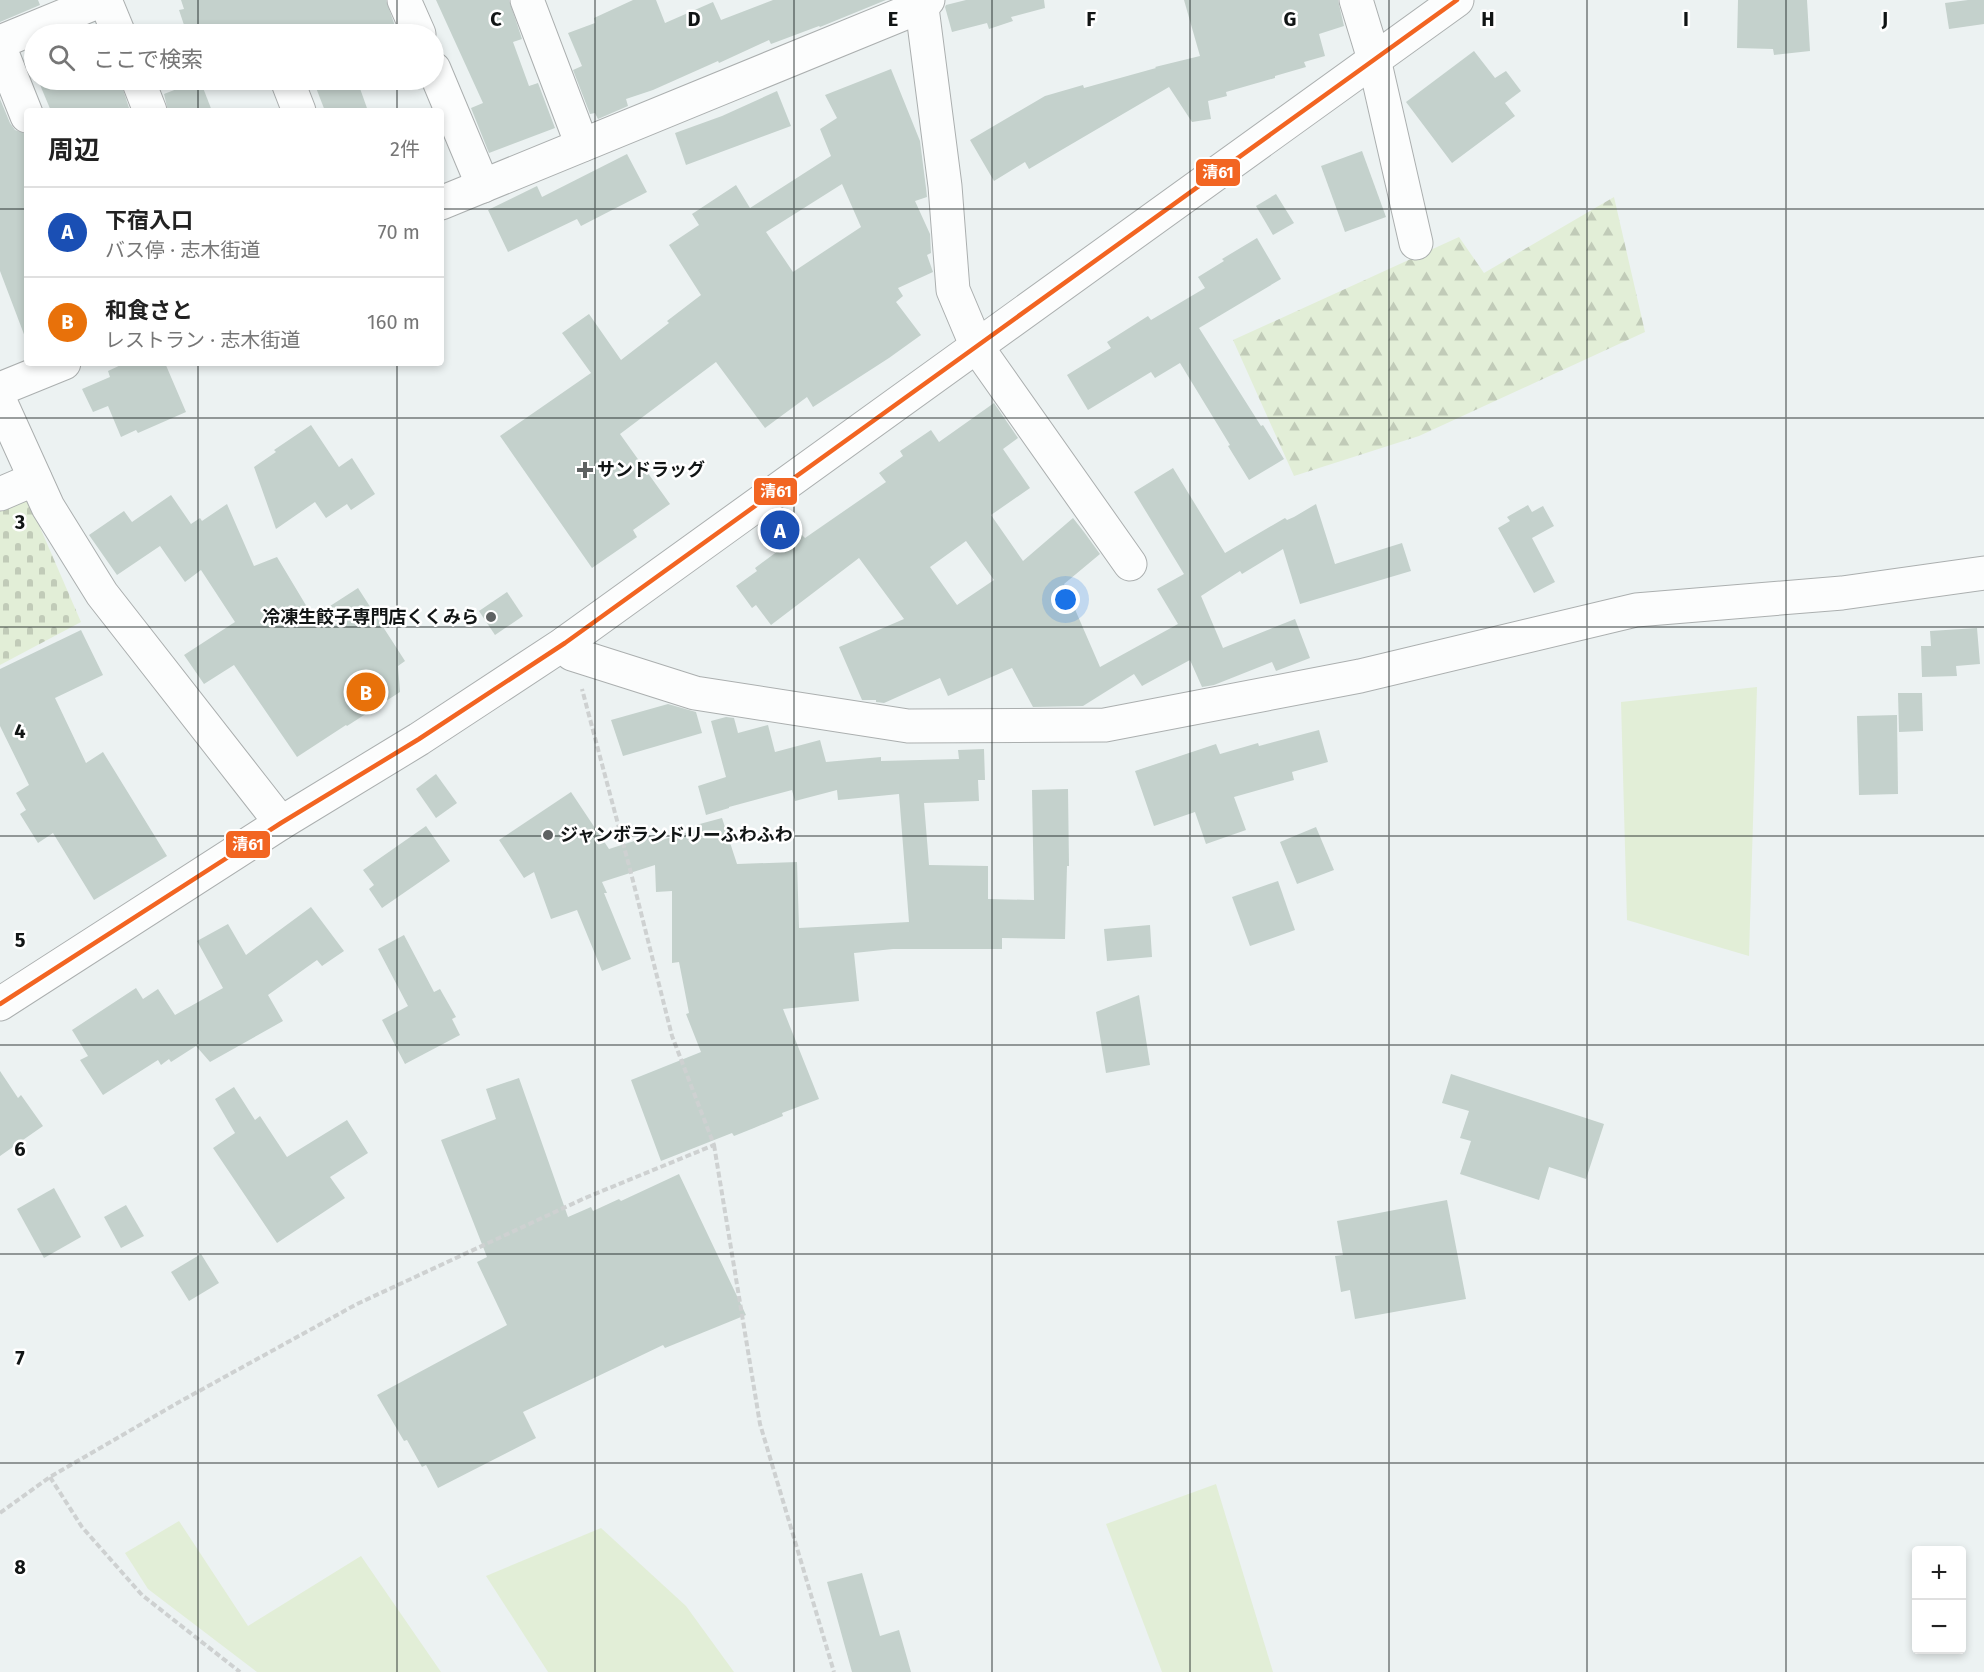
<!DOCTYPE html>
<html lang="ja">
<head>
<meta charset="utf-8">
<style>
	body { margin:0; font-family:"Fira Sans","Noto Sans JP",sans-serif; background:#f2f2f2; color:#222 }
	.controls { position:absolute; right:18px; bottom:18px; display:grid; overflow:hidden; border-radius:6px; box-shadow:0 3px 9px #0003 }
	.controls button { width:54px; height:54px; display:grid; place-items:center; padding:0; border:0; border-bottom:2px solid #e0e0e0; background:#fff; color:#222; font:30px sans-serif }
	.you { position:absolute; left:1066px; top:600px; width:21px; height:21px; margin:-15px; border:4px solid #fff; border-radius:50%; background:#1a73e8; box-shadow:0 0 0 9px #1a73e833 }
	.badge { display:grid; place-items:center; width:39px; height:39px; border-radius:50%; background:#5e6262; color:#fff; font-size:20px; font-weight:700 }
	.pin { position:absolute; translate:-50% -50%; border:3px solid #fff; box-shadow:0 2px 6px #0006 }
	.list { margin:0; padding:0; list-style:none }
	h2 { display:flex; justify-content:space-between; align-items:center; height:78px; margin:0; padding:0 24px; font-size:26px }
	h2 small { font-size:20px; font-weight:400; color:#767676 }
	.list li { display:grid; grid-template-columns:39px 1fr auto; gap:18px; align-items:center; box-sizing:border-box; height:90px; padding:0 24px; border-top:2px solid #e0e0e0 }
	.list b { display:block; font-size:22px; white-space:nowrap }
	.list p { margin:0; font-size:20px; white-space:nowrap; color:#767676 }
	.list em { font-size:20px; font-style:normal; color:#767676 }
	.icon { flex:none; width:33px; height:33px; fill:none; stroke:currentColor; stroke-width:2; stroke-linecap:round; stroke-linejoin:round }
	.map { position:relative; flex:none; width:1984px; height:1672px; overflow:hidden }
	.search { position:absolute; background:#fff; box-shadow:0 3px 9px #0003; left:24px; top:24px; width:420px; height:66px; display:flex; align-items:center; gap:15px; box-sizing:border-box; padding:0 21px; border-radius:33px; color:#767676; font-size:22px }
	.panel { position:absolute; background:#fff; box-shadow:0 3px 9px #0003; left:24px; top:108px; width:420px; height:258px; border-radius:6px }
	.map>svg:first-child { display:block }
	.green { fill:#e2eed7 }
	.forest { fill:url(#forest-firs) }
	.cemetery { fill:url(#cemetery-stones) }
	.building { fill:#c4d1cc; fill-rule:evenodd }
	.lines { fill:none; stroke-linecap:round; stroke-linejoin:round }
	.minor-casing { stroke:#abafaf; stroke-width:35 }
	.major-casing { stroke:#abafaf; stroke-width:35 }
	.path { stroke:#ced1d1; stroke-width:4; stroke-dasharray:6 3; stroke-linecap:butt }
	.minor { stroke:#fcfdfd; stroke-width:33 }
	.major { stroke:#fcfdfd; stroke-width:33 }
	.bus-1-casing { stroke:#fff; stroke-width:9 }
	.bus-1 { stroke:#f26522; stroke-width:4.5 }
	.grid { fill:none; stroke:#111515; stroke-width:1.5; stroke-opacity:0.55 }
	.poi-dot { fill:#5e6262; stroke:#fff; stroke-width:2 }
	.labels { text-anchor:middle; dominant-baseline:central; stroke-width:5; stroke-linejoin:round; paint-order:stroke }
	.poi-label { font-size:18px; font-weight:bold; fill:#111515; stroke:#fff; text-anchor:start }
	.grid-label { font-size:20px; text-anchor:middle; font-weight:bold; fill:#111515; stroke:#fff; stroke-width:5; stroke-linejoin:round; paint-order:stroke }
	.line-badge { stroke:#fff; stroke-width:2 }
	.badge-label { font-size:16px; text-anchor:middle; font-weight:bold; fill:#fff }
</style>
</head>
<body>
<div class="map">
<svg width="1984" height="1672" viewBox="0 0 1984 1672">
	<defs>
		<pattern id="forest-firs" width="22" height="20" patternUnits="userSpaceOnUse" patternTransform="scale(1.5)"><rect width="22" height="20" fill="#e2eed7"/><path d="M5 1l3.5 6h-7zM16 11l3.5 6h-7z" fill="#c1cbb8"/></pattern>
		<pattern id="cemetery-stones" width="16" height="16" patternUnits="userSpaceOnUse" patternTransform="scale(1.5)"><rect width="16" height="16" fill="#e2eed7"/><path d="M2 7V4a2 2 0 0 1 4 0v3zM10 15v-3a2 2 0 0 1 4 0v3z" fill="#c1cbb8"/></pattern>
	</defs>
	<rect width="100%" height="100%" fill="#ecf2f2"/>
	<g class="green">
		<path d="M1757 687 1749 956 1627 920 1621 702Z"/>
		<path d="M1216 1484 1273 1672H1162L1106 1524Z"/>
		<path d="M179 1521 248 1626 361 1556 441 1672H257L148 1589 125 1553Z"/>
		<path d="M601 1528 686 1606 734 1672H548L486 1576Z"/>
	</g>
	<path class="forest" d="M1614 197 1645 332 1419 436 1294 476 1233 340 1459 237 1484 273Z"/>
	<path class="cemetery" d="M26 495 81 622 0 665V500Z"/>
	<g class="building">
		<path d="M0 0H38L40 5 0 22Z"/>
		<path d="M181 0H386L395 26 375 34H346L342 25 317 34H187L179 10 184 9Z"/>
		<path d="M436 0H509L522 39 513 42 529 86 538 83 555 128 489 153 471 108 483 103Z"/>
		<path d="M633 0H656L665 23 713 2 721 20 773 0H886L820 27 819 26 771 44 769 40 719 63 718 61 653 90 626 99 628 106 598 119 595 113 590 114 573 70 582 66 568 33 595 23 594 18Z"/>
		<path d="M966 0H1044L1045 8 1011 17 1013 21 989 29 987 23 952 32 945 7 946 5Z"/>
		<path d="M1184 0H1338L1344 26 1319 34 1325 56 1304 62 1306 67 1275 76V78L1226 92 1227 96 1208 101 1211 119 1192 122 1169 87 1029 169 1025 162 994 181 970 140 1045 96 1083 85 1084 88 1156 68 1155 67 1200 56Z"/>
		<path d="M1738 0H1807L1810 51 1774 55 1773 49 1737 48Z"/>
		<path d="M1968 0H1984V24L1949 29 1945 3Z"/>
		<path d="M1474 51 1495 78 1506 71 1521 91 1505 103 1515 116 1452 163 1406 102Z"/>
		<path d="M891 69 920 141 926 188 927 197 915 201 930 234 931 253 927 255 933 272 898 288 903 296 896 302 921 335 889 358 813 407 807 397 765 428 716 362 620 434 670 504 633 530 637 537 592 568 500 436 591 373 562 333 589 314 621 360 669 323 667 321 701 295 669 245 699 225 692 214 736 185 750 208 831 156 820 129 837 118 825 95ZM842 184 861 227 793 272 766 232Z"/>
		<path d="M38 80H120L130 111H51Z"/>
		<path d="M200 80 212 111H168L164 94Z"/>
		<path d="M313 80H357L368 111H325Z"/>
		<path d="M777 91 791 126 686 165 675 133 722 116Z"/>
		<path d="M0 99 10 123 15 130 27 134V337H25L0 271Z"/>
		<path d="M1362 151 1386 217 1345 232 1321 166Z"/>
		<path d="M627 154 647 192 581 226 577 219 508 252 488 210 537 186 542 197Z"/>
		<path d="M1276 194 1294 223 1273 235 1256 206Z"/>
		<path d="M1257 238 1281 279 1199 328 1261 426 1263 425 1284 459 1249 480 1228 446 1230 445 1180 363 1155 378 1151 372 1088 410 1067 375 1111 348 1107 342 1148 316 1151 320 1205 288 1198 277 1224 261 1222 259Z"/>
		<path d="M125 363H165L186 412 138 433 136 430 121 437 108 406 93 412 82 389 110 377 108 371Z"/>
		<path d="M994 403 1018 438 1003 449 1030 488 991 515 1023 561 1073 518 1084 532 1100 554 1064 584 1100 667 1178 624 1157 589 1184 574 1134 492 1173 468 1225 553 1285 518 1287 520 1294 517 1316 504 1335 564 1402 543 1411 571 1300 604 1283 549 1242 574 1240 571 1201 596 1223 648 1295 619 1310 658 1276 671 1272 662 1214 685 1202 687 1190 660 1142 686 1134 674 1083 706 1033 707 1012 668 948 696 940 678 884 703 876 702V700H862L839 647 904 619 859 558 771 625 756 605 752 608 736 586 757 571 755 568 801 534 805 538 886 482 879 473 903 456 900 451 931 430 939 442ZM966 541 994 580 957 605 930 567Z"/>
		<path d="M311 425 339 467 352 458 375 494 351 510 347 504 326 518 315 502 276 529 254 467 276 452 274 450Z"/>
		<path d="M171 495 191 524 200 518 202 521 227 504 254 566 277 557 313 617 358 588 405 661 398 666 400 692 347 726 346 725 297 757 234 665 204 684 184 655 235 622 201 570 185 582 160 546 117 575 89 535 124 511 132 522Z"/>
		<path d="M1528 505 1532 512 1543 506 1554 526 1532 538 1555 582 1534 593 1498 528 1510 521 1507 517Z"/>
		<path d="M507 592 523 616 495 635 479 611Z"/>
		<path d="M1977 628 1980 664 1956 666 1957 676 1922 677 1921 646H1931L1930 631Z"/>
		<path d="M81 630 103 675 55 698 86 763 103 752 167 856 94 900 53 833 38 843 20 814 26 810 16 793 29 785 0 726V669Z"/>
		<path d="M1898 693H1922L1923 731 1899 732Z"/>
		<path d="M668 704 696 712 702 733 623 756 611 720Z"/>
		<path d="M1897 715 1898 794 1859 795 1857 716Z"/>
		<path d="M726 717 734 718 738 733 768 725 775 752 820 740 826 762 881 757V761L959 759 958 750 984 749 985 780H978L979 801 924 803 929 865 988 866V899L1034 900 1032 790 1068 789 1069 866H1067L1065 939 1002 938V949H893L854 953 859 1001 783 1009 819 1099 782 1113 783 1116 754 1128 734 1136 732 1133 661 1161 631 1080 701 1052 686 1014 689 1013 679 962 672 963V891L656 892 655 865 602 882 607 893H604L631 959 602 971 577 910 551 919 534 872 524 878 499 840 571 792 609 849 650 836 652 843 698 829 696 825 722 818 737 864 797 862 799 928 909 922 899 794 838 800 837 790 795 801 792 790 729 807V808L706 815 698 786 726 777 711 721Z"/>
		<path d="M1319 730 1328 762 1292 772 1294 780 1234 797 1246 830 1206 844 1195 812 1154 826 1135 771 1216 744 1220 754 1258 743 1259 746Z"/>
		<path d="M436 774 457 803 436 818 416 789Z"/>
		<path d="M426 826 450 861 382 908 369 889 374 885 363 870Z"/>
		<path d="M1316 827 1334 870 1297 884 1280 842Z"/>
		<path d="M1278 881 1295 930 1250 946 1232 897Z"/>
		<path d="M311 907 344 951 322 966 317 960 268 995 283 1021 210 1062 196 1046 171 1062 169 1059 161 1065 158 1060 103 1095 80 1060 88 1056 72 1030 136 988 143 999 158 989 175 1015 223 988 197 941 228 924 246 955Z"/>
		<path d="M1150 925 1152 957 1107 961 1104 929Z"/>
		<path d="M404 935 434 992 440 989 456 1017 452 1019 460 1035 405 1064 382 1020 408 1006 378 949Z"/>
		<path d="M1139 995 1150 1065 1106 1073 1096 1012Z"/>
		<path d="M0 1071 18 1098 21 1095 43 1126 0 1156Z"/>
		<path d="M1451 1074 1604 1124 1586 1179 1549 1167 1539 1200 1460 1174 1471 1141 1460 1138 1469 1111 1442 1103Z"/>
		<path d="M519 1078 568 1217 591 1207 593 1211 619 1199 621 1201 679 1174 746 1315 665 1348 663 1345 523 1412 536 1438 438 1488 426 1465 422 1467 407 1440 404 1441 377 1395 507 1325 477 1262 487 1257 441 1140 496 1119 486 1089Z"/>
		<path d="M234 1087 255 1120 260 1116 287 1157 347 1120 368 1153 330 1177 345 1198 277 1243 213 1148 235 1133 215 1099Z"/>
		<path d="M54 1188 81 1237 44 1258 17 1209Z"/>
		<path d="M1447 1200 1466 1299 1355 1319 1350 1290 1341 1292 1335 1256 1343 1255 1337 1221Z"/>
		<path d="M126 1205 144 1236 121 1248 104 1217Z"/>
		<path d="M201 1254 219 1283 189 1301 171 1272Z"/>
		<path d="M862 1573 880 1636 899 1630 911 1672H852L827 1582Z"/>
	</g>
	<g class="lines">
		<defs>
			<g id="minor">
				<path d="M105 0 119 34"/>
				<path d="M404 0 419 34"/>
				<path d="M527 0 582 145"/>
				<path d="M921 0 945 186 953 290 977 347 1130 564"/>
				<path d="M1356 0 1374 59 1416 243"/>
				<path d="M0 42 102 0"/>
				<path d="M0 48 27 116"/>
				<path d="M434 69 483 186"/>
				<path d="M138 80 150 111"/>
				<path d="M287 80 299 111"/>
				<path d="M441 203 922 6 928 0"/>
				<path d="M0 389 64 363"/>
				<path d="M0 401 48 507 102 594 281 823"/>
				<path d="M0 494 35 479"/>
				<path d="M565 643 572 654 695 693 908 726 1105 725 1360 676 1636 610 1842 593 1984 573"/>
			</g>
			<path id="major" d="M0 1004 281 823 419 739 565 643 1457 0"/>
		</defs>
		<use href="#minor" class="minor-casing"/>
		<use href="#major" class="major-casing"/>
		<g class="path">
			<path d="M714 1145 760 1424 834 1672"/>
			<path d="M50 1477 82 1527 142 1595 240 1672"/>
			<path d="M0 1513 50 1477 181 1401 357 1304 585 1198 714 1145 672 1036 631 873 582 689"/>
		</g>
		<use href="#minor" class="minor"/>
		<use href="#major" class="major"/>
		<defs>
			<path id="bus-1" d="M0 1004 281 823 419 739 565 643 1457 0"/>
		</defs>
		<use href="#bus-1" class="bus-1-casing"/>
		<use href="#bus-1" class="bus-1"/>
	</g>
	<path class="grid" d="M198 0V34M397 0V34M595 0V1672M794 0V1672M992 0V1672M1190 0V1672M1389 0V1672M1587 0V1672M1786 0V1672M198 80V111M397 80V111M0 209H27M441 209H1984M198 363V1672M397 363V1672M0 418H1984M0 627H1984M0 836H1984M0 1045H1984M0 1254H1984M0 1463H1984"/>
	<g class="poi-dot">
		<path d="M582 461h6v6h6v6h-6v6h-6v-6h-6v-6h6z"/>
		<circle cx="491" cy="617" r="6"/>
		<circle cx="548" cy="835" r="6"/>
	</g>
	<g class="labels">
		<g class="poi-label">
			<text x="597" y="470">サンドラッグ</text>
			<text x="479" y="617" text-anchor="end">冷凍生餃子専門店くくみら</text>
			<text x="560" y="835">ジャンボランドリーふわふわ</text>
		</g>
	</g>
	<g class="grid-label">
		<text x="496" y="26">C</text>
		<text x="694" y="26">D</text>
		<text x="893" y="26">E</text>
		<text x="1091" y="26">F</text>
		<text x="1290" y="26">G</text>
		<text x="1488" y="26">H</text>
		<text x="1686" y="26">I</text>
		<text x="1885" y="26">J</text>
		<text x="20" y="529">3</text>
		<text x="20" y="738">4</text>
		<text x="20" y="947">5</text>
		<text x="20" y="1156">6</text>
		<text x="20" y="1365">7</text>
		<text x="20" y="1574">8</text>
	</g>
	<g class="line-badge">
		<rect x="1195" y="158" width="46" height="29" rx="6" fill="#f26522"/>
		<rect x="753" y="477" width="45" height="29" rx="6" fill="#f26522"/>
		<rect x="225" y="830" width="46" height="29" rx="6" fill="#f26522"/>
	</g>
	<g class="badge-label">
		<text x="1218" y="178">清61</text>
		<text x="776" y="497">清61</text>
		<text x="248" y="850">清61</text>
	</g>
</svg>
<div class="controls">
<button>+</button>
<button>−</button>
</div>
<div class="you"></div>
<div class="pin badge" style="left:780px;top:530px;background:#1a4fb4">A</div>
<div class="pin badge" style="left:366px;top:692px;background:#e8710a">B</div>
<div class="search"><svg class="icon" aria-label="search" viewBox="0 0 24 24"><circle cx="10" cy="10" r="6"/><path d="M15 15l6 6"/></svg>ここで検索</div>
<section class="panel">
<h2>周辺<small>2件</small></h2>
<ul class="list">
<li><span class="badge" style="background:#1a4fb4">A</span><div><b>下宿入口</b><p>バス停 · 志木街道</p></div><em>70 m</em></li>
<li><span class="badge" style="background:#e8710a">B</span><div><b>和食さと</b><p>レストラン · 志木街道</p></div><em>160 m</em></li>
</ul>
</section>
</div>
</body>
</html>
